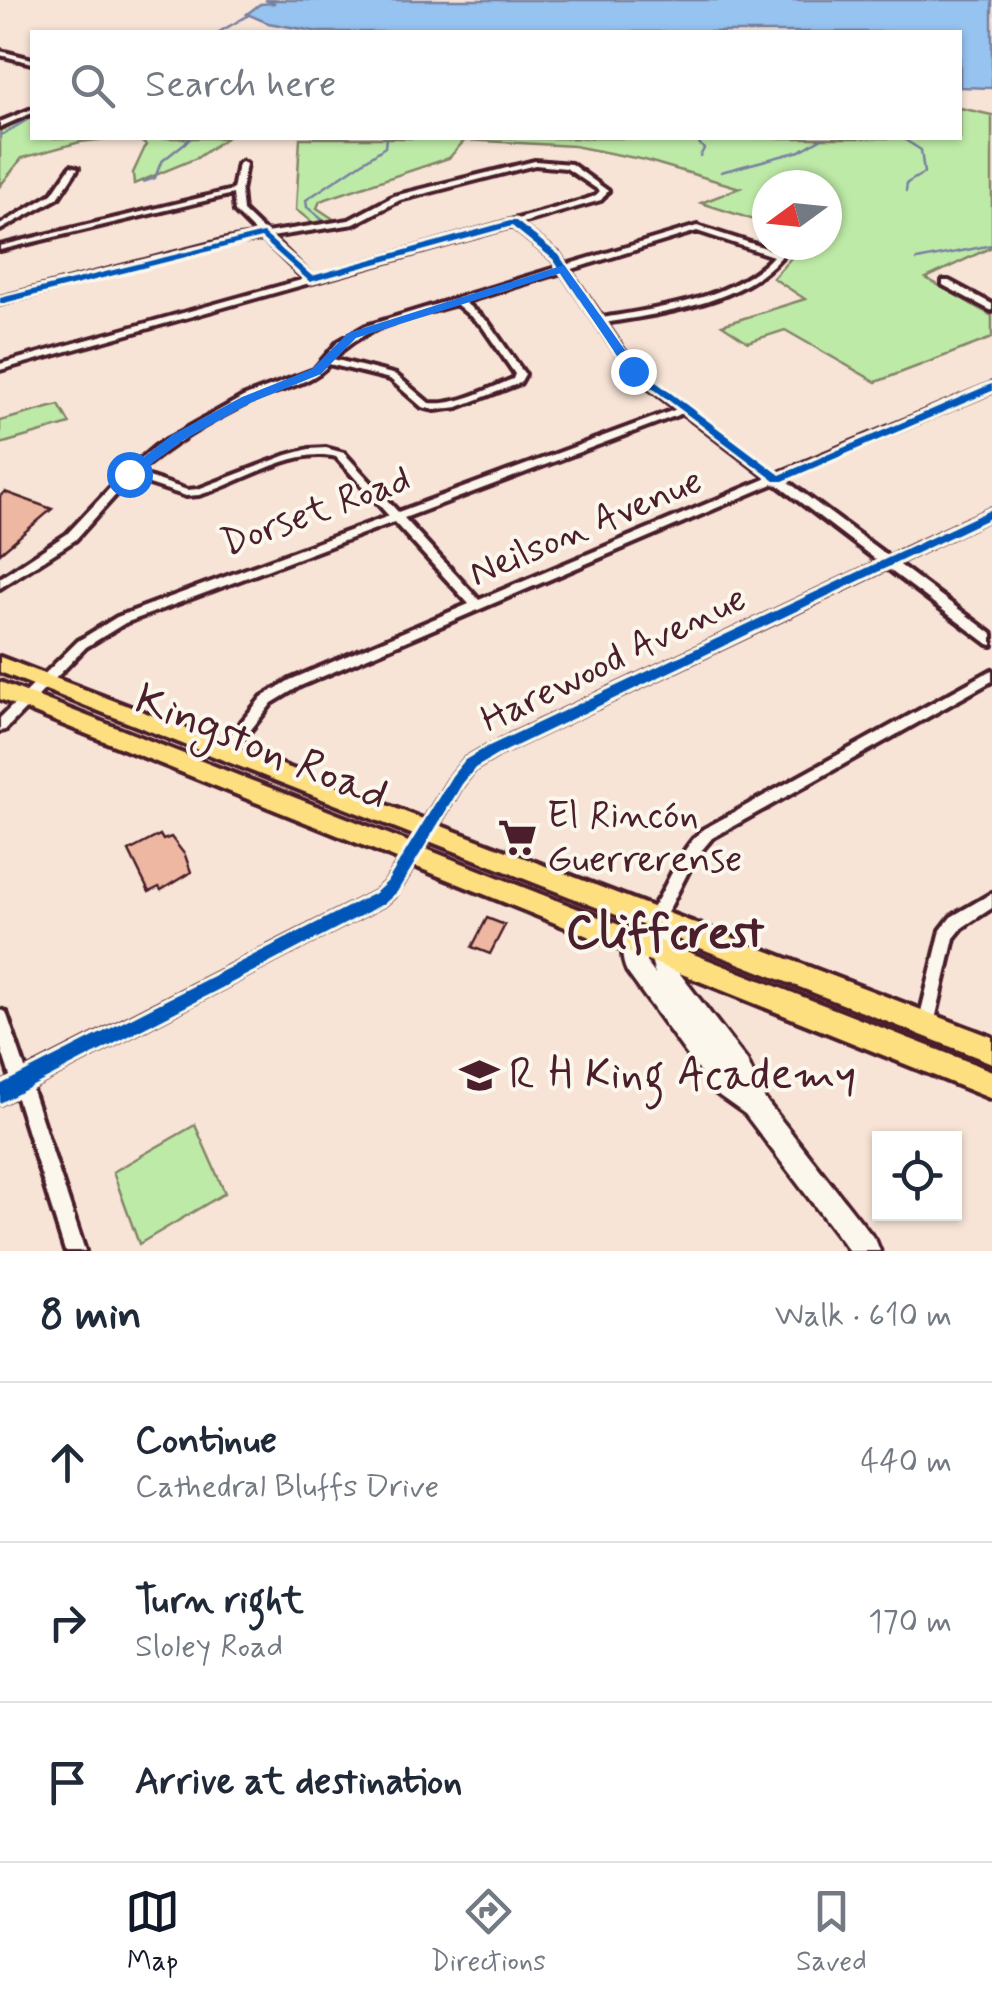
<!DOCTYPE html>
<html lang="en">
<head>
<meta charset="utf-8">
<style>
	body { margin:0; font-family:Mynerve,sans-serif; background:#f2f2f3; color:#1f2937 }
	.controls { position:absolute; right:30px; bottom:30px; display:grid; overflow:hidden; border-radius:0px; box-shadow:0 2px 8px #0004 }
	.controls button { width:90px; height:90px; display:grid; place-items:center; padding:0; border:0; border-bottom:2px solid #e0e1e3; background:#fff; color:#1f2937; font:50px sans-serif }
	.compass { position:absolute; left:752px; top:170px; width:90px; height:90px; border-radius:50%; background:#fff; box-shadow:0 2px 8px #0004; rotate:255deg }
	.stop { position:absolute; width:30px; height:30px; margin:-22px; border:8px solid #1a73e8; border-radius:50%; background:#fff }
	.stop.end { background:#1a73e8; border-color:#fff; box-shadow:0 2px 10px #0008 }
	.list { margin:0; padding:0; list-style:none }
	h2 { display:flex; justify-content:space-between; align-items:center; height:130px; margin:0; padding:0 40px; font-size:42px }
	h2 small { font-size:32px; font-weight:400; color:#747a83 }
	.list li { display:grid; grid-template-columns:65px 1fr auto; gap:30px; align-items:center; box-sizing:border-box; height:160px; padding:0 40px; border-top:2px solid #e0e1e3 }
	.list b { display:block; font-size:38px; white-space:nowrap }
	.list p { margin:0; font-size:32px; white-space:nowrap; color:#747a83 }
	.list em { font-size:32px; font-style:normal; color:#747a83 }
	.icon { flex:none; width:55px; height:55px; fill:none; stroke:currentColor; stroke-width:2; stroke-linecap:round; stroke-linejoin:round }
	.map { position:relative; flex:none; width:992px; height:1251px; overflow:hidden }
	.search { position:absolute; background:#fff; box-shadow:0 2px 8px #0004; left:30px; right:30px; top:30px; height:110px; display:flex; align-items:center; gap:25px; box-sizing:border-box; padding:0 35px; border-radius:0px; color:#747a83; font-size:38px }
	.sheet { height:610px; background:#fff }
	nav { display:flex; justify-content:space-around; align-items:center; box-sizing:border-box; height:140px; border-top:2px solid #e0e1e3; background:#fff; font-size:28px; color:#747a83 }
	nav a { display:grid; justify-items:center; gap:5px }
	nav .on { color:#111827 }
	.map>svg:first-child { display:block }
	.green { fill:#beeaa7; stroke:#848469; stroke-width:2.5 }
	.water { fill:#96c3f0; stroke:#7881a1; stroke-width:2.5 }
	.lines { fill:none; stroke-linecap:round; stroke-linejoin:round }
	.stream { stroke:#7881a1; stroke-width:2.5 }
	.building { fill:#edb7a1; stroke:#4a1f2b; stroke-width:2.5 }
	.street-casing { stroke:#4a1f2b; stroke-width:8 }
	.secondary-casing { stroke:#4a1f2b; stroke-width:7 }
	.primary-casing { stroke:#4a1f2b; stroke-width:8 }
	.street { fill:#fbf7ec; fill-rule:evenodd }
	.secondary { fill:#fbf7ec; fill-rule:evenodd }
	.primary { fill:#fedf80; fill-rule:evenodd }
	.cycleway-casing { stroke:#fbf7ec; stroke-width:7 }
	.cycleway { fill:#0057b8; fill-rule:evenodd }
	.route { fill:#1a73e8 }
	.labels { text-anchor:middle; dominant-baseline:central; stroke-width:8; stroke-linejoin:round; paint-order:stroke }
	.street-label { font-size:38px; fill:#4a1f2b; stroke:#fbf7ec }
	.poi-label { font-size:38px; fill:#4a1f2b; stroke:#fbf7ec; text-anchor:start }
	.near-street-label { font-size:45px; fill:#4a1f2b; stroke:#fbf7ec }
	.near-poi-label { font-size:45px; fill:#4a1f2b; stroke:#fbf7ec; text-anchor:start }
	.near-neighbourhood-label { font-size:48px; font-weight:bold; fill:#4a1f2b; stroke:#fbf7ec }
</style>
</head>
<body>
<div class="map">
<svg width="992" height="1251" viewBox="0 0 992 1251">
	<rect width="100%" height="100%" fill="#f7e4d6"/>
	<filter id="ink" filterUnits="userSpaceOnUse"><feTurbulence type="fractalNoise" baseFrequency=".01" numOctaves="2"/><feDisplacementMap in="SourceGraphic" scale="20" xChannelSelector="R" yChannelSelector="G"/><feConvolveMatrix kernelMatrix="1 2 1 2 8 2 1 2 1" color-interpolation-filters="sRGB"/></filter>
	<g filter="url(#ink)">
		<g class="green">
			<path d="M960 108 992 115V247L926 278 992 316V338L876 382 785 330 748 342 722 325 805 299 773 278 791 258 774 245H827V185H767V224L701 203 740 188 645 160 574 146 465 140 449 158 320 201 317 208 335 220 316 225 296 210 300 138H960Z"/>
			<path d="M32 113V138H115L80 142 22 158 0 186V131Z"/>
			<path d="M136 138H226L197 158 134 184 133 173 146 145Z"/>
			<path d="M59 405 70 424 0 444V421Z"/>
			<path d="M195 1125 225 1193 139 1244 113 1172Z"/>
		</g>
		<path class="water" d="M265 0H992V88L960 87V32H319L268 23 247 14 260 4 275 3Z"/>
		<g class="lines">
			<g class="stream">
				<path d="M219 32 249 15"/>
				<path d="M0 136 32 117"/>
				<path d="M695 138 704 149 700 156"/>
				<path d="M902 138 921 150 924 173 907 183 906 191"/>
				<path d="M721 172 800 151 822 138"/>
				<path d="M143 182 155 178 161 162 191 138"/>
				<path d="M325 222 307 207 306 200 385 147 386 138"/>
				<path d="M917 260 992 245"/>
			</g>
		</g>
		<g class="building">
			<path d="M5 492 52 509 0 553V496Z"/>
			<path d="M160 835 163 840 171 837 185 855 191 872 161 890 159 887 149 892 129 851Z"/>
			<path d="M487 918 505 925 490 954 472 947Z"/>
		</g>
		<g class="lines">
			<defs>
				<g id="street">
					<path d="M0 51 32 59V63L0 55Z"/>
					<path d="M32 109V113L0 127V122Z"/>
					<path d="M535 161 571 164 608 191 601 200 519 224 559 255 566 265 697 226 781 253V257C740 304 664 313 605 323L636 369 777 474 992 384V391L784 479 889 557 992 509V517L897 563 992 634V645L988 644 887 568 497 755 475 768 462 784 397 892 385 903 31 1087 85 1251H65L16 1095 0 1103V1085L11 1079 0 1045V1010L6 1012 8 1018 26 1071 375 893 387 882 452 776 465 760 487 747 879 562 775 483 300 686 272 703 230 756 225 757 220 756 218 752 220 748 262 697 290 680 469 604 394 522 125 623 86 647 5 730 0 731V718L78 641 117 617 389 516 336 457C294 446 240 484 199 495L186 496 131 478 75 540 0 588V578L67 534 125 472 156 446 243 397 314 370 338 342 366 326 559 267 553 259 512 226 0 370V364L305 279 263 239 227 244 0 304V298L227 240 258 235 235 212 233 194 0 250V246L233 190 238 164 242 162 246 164 241 191 243 211 266 233 349 220 394 196ZM535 165 566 168 600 191 595 196 581 201 312 277 271 237 354 224 400 200ZM697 231 773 256C735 299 656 309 602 318L569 270ZM562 272 630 373 677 409 398 512 344 453 326 448 309 449 287 455 198 489 187 490 137 473C170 445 211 420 251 401 276 389 311 385 329 364L390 379 422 407 435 410 458 407 520 383 525 374 523 372 488 322 464 302ZM456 304 482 326 515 374 513 379C487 389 458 406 429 403L396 375 333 359C363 325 414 317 456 304ZM683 413 768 478 479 600 404 518Z"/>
					<path d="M71 166 78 168 58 198 0 230V225L52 194Z"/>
					<path d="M943 281H949L992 304V311L943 285Z"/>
					<path d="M992 670V681L712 838 695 858 666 915 658 925 652 927 646 925 644 920C650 910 657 902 662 892 674 869 683 848 702 830Z"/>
					<path d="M992 893V908L963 927 954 938 934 1024 932 1030 926 1032 920 1030 918 1024 941 930 951 917Z"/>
				</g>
				<path id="secondary" d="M652 910 660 913 663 920 677 970 747 1061 764 1098 876 1241 880 1251H849L745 1114 714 1092 627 972C620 957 621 941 632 929L643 927 641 920 644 913ZM647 944 655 974 646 962Z"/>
				<g id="primary">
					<path d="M0 657 992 1037V1063L0 672Z"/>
					<path d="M0 682 992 1071V1099L0 699Z"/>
				</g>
			</defs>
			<use href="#street" class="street-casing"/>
			<use href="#secondary" class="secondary-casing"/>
			<use href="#primary" class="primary-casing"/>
			<use href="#street" class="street"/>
			<use href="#secondary" class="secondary"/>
			<use href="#primary" class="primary"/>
			<defs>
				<g id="cycleway">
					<path d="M510 221H516L559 255 632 364 780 475 989 385 992 384V391L783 481H775L626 368 553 259 512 226 310 282 261 238 0 304V298L263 233 312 276Z"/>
					<path d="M992 509V517L497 755 475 768 462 784 397 892 385 903 0 1103V1085L375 893 387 882 452 776 465 760 487 747Z"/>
				</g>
			</defs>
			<use href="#cycleway" class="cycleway-casing"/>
			<use href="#cycleway" class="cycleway"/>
		</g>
	</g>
	<path class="route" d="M564 265 640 371 638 373H629L561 273 356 338 321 374 252 402 182 441 134 477 122 474 172 435 242 397 312 369 348 333Z"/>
	<defs>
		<symbol id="supermarket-bare" viewBox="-9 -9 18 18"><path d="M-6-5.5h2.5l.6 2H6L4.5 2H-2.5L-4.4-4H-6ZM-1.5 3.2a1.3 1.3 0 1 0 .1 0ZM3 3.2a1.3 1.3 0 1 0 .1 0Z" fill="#4a1f2b" stroke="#fbf7ec" stroke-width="2.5" paint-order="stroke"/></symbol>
		<symbol id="school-bare" viewBox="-9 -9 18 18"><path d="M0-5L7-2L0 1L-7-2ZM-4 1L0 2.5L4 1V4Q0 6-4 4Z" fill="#4a1f2b" stroke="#fbf7ec" stroke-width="2.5" paint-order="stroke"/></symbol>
	</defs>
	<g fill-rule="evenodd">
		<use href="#supermarket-bare" x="490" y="810" width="55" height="55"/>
		<use href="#school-bare" x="452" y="1048" width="55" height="55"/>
	</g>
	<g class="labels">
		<g class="street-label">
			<text transform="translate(316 512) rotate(-20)">Dorset Road</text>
			<text transform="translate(586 528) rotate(-23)">Neilson Avenue</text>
			<text transform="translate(614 660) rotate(-26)">Harewood Avenue</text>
		</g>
		<g class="poi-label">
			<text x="547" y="816">El Rincón<tspan x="547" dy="44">Guerrerense</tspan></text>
		</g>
		<g class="near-street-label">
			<text transform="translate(261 748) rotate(22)">Kingston Road</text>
		</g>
		<g class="near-poi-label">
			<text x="509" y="1075">R H King Academy</text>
		</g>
		<g class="near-neighbourhood-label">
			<text x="665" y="933">Cliffcrest</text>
		</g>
	</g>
</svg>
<div class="controls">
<button><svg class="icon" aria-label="locate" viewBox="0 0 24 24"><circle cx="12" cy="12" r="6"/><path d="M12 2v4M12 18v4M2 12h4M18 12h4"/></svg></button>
</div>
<svg class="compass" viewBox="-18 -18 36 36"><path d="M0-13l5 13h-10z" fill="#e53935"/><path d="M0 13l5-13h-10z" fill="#747a83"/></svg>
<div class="stop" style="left:129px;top:474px"></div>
<div class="stop end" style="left:633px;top:371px"></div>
<div class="search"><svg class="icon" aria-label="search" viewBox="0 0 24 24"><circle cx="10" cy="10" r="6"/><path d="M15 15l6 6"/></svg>Search here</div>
</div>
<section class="sheet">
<h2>8 min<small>Walk · 610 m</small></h2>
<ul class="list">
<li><svg class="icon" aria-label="ahead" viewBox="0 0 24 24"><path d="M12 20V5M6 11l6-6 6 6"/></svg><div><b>Continue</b><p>Cathedral Bluffs Drive</p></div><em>440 m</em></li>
<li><svg class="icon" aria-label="right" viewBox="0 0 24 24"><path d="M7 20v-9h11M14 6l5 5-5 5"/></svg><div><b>Turn right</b><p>Sloley Road</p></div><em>170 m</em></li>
<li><svg class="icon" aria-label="arrive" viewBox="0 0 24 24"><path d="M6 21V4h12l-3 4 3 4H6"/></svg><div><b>Arrive at destination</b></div></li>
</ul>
</section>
<nav>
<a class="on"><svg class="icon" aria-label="map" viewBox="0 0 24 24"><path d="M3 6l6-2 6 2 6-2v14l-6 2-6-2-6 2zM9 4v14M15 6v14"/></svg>Map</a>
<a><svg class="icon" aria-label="directions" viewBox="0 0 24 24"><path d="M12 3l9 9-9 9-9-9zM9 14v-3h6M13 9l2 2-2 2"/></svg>Directions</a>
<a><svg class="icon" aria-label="saved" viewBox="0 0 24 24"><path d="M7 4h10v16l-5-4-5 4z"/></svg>Saved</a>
</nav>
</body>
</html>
